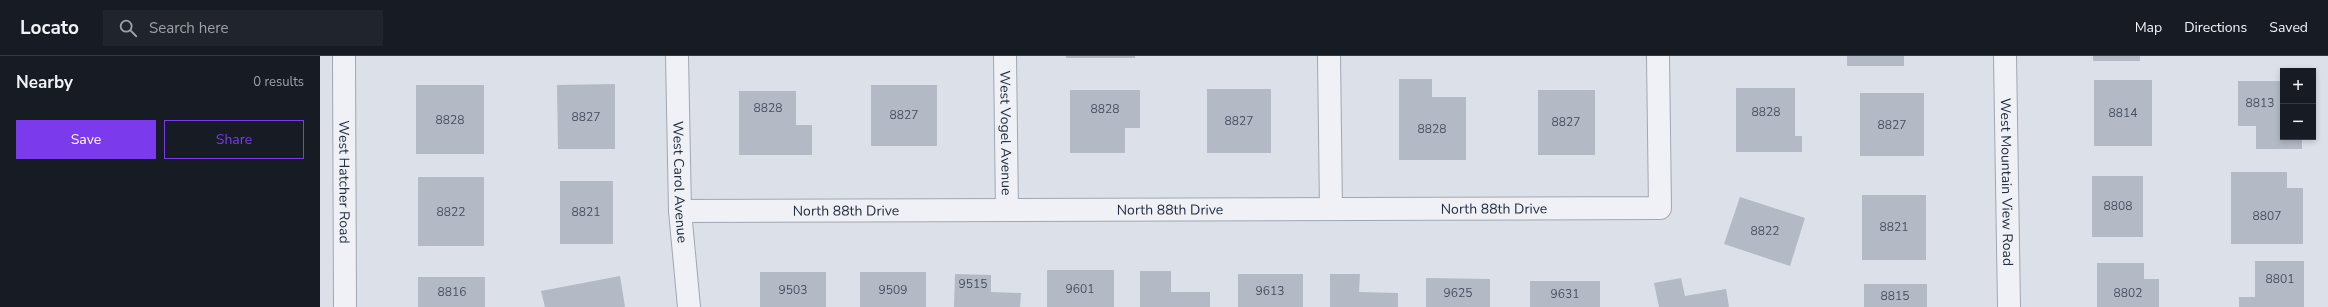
<!DOCTYPE html>
<html lang="en">
<head>
<meta charset="utf-8">
<style>
	body { margin:0; font-family:"Nunito Sans",sans-serif; background:#20242c; color:#f1f3f6 }
	.controls { position:absolute; right:12px; top:12px; display:grid; overflow:hidden; border-radius:0px; box-shadow:0 2px 6px #0003 }
	.controls button { width:36px; height:36px; display:grid; place-items:center; padding:0; border:0; border-bottom:1px solid #363941; background:#171b24; color:#f1f3f6; font:20px sans-serif }
	.list { margin:0; padding:0; list-style:none }
	h2 { display:flex; justify-content:space-between; align-items:center; height:52px; margin:0; padding:0 16px; font-size:17px }
	h2 small { font-size:13px; font-weight:400; color:#9ea1a6 }
	.actions { display:flex; gap:8px; padding:12px 16px }
	.actions a { flex:1; padding:9px 0; border:1px solid #7c3aed; border-radius:0px; text-align:center; font-size:14px; color:#7c3aed }
	.actions .main { background:#7c3aed; color:#fff }
	.icon { flex:none; width:22px; height:22px; fill:none; stroke:currentColor; stroke-width:2; stroke-linecap:round; stroke-linejoin:round }
	.map { position:relative; flex:none; width:2008px; height:251px; overflow:hidden }
	header { display:flex; align-items:center; gap:24px; box-sizing:border-box; height:56px; padding:0 20px; background:#171b24; border-bottom:1px solid #363941 }
	header strong { font-size:19px }
	nav { display:flex; gap:22px; margin-inline-start:auto; font-size:14px }
	.search { width:280px; height:36px; background:#20242c; display:flex; align-items:center; gap:10px; box-sizing:border-box; padding:0 14px; border-radius:0px; color:#9ea1a6; font-size:15px }
	main { display:flex }
	aside { flex:1; background:#171b24 }
	.map>svg:first-child { display:block }
	.building { fill:#b3b9c5 }
	.lines { fill:none; stroke-linecap:round; stroke-linejoin:round }
	.minor-casing { stroke:#a1a7b2; stroke-width:24 }
	.minor { stroke:#eff1f6; stroke-width:22 }
	.labels { text-anchor:middle; dominant-baseline:central; stroke-width:3; stroke-linejoin:round; paint-order:stroke }
	.number-label { font-size:12px; fill:#485161 }
	.street-label { font-size:14px; fill:#242e40; stroke:#ebeff6 }
</style>
</head>
<body>
<header>
<strong>Locato</strong>
<div class="search"><svg class="icon" aria-label="search" viewBox="0 0 24 24"><circle cx="10" cy="10" r="6"/><path d="M15 15l6 6"/></svg>Search here</div>
<nav><a>Map</a><a>Directions</a><a>Saved</a></nav>
</header>
<main>
<aside>
<h2>Nearby<small>0 results</small></h2>
<ul class="list">
</ul>
<div class="actions"><a class="main">Save</a><a>Share</a></div>
</aside>
<div class="map">
<svg width="2008" height="251" viewBox="0 0 2008 251">
	<rect width="100%" height="100%" fill="#dce0e8"/>
	<g class="building">
		<rect x="746" y="0" width="69" height="2"/>
		<rect x="1527" y="0" width="57" height="10"/>
		<rect x="1773" y="0" width="47" height="5"/>
		<path d="M1079 23H1112V41H1146V104H1079Z"/>
		<rect x="1774" y="24" width="58" height="66"/>
		<path d="M1918 25H1963V81H1982V93H1936V70H1918Z"/>
		<path d="M295 28V93H238L237 29Z"/>
		<rect x="96" y="29" width="68" height="69"/>
		<rect x="551" y="29" width="66" height="61"/>
		<path d="M1416 32H1475V80H1482V96H1416Z"/>
		<rect x="887" y="33" width="64" height="64"/>
		<path d="M750 34H820V72H805V97H750Z"/>
		<rect x="1218" y="34" width="57" height="65"/>
		<path d="M419 35H476V69H492V99H419Z"/>
		<rect x="1540" y="37" width="64" height="63"/>
		<path d="M1911 116H1967V132H1983V188H1911Z"/>
		<rect x="1772" y="120" width="51" height="61"/>
		<rect x="98" y="121" width="66" height="69"/>
		<rect x="240" y="125" width="53" height="63"/>
		<rect x="1542" y="139" width="64" height="65"/>
		<path d="M1420 141 1485 162 1470 210 1404 188Z"/>
		<path d="M1935 205H1984V251H1919V241H1935Z"/>
		<path d="M1777 207H1824V223H1839V251H1777Z"/>
		<rect x="727" y="214" width="67" height="37"/>
		<path d="M820 215H851V236H890V251H820Z"/>
		<rect x="440" y="216" width="66" height="35"/>
		<rect x="540" y="216" width="66" height="35"/>
		<path d="M635 218 671 219V236L701 237 700 251H634Z"/>
		<rect x="918" y="218" width="65" height="33"/>
		<path d="M1010 218H1040L1039 236 1078 237V251H1010Z"/>
		<path d="M300 220 305 251H225L221 235Z"/>
		<rect x="98" y="221" width="67" height="30"/>
		<path d="M1106 222 1170 223V251H1106Z"/>
		<path d="M1361 222 1365 240 1406 233 1409 251H1339L1334 227Z"/>
		<rect x="1210" y="225" width="70" height="26"/>
		<rect x="1544" y="228" width="63" height="23"/>
	</g>
	<g class="lines">
		<defs>
			<g id="minor">
				<path id="s1" d="M24 0 25 251"/>
				<path id="s2" d="M357 0 360 155 369 251"/>
				<path id="s3" d="M685 0 687 154"/>
				<path d="M1009 0 1011 153"/>
				<path id="s4" d="M1685 0 1689 251"/>
				<path id="s5" d="M360 155 1340 152 1338 0"/>
			</g>
		</defs>
		<use href="#minor" class="minor-casing"/>
		<use href="#minor" class="minor"/>
	</g>
	<g class="labels">
		<g class="number-label">
			<text x="1940" y="47">8813</text>
			<text x="448" y="52">8828</text>
			<text x="785" y="53">8828</text>
			<text x="1446" y="56">8828</text>
			<text x="1803" y="57">8814</text>
			<text x="584" y="59">8827</text>
			<text x="266" y="61">8827</text>
			<text x="130" y="64">8828</text>
			<text x="919" y="65">8827</text>
			<text x="1246" y="66">8827</text>
			<text x="1572" y="69">8827</text>
			<text x="1112" y="73">8828</text>
			<text x="1798" y="150">8808</text>
			<text x="131" y="156">8822</text>
			<text x="266" y="156">8821</text>
			<text x="1947" y="160">8807</text>
			<text x="1574" y="171">8821</text>
			<text x="1445" y="175">8822</text>
			<text x="1960" y="223">8801</text>
			<text x="653" y="228">9515</text>
			<text x="760" y="233">9601</text>
			<text x="473" y="234">9503</text>
			<text x="573" y="234">9509</text>
			<text x="950" y="235">9613</text>
			<text x="132" y="236">8816</text>
			<text x="1138" y="237">9625</text>
			<text x="1808" y="237">8802</text>
			<text x="1245" y="238">9631</text>
			<text x="1575" y="240">8815</text>
		</g>
		<g class="street-label">
			<text stroke="none"><textPath href="#s3" startOffset="77">West Vogel Avenue</textPath></text>
			<text stroke="none"><textPath href="#s1" startOffset="126">West Hatcher Road</textPath></text>
			<text stroke="none"><textPath href="#s2" startOffset="126">West Carol Avenue</textPath></text>
			<text stroke="none"><textPath href="#s4" startOffset="126">West Mountain View Road</textPath></text>
			<text stroke="none"><textPath href="#s5" startOffset="814">North 88th Drive</textPath></text>
			<text stroke="none"><textPath href="#s5" startOffset="490">North 88th Drive</textPath></text>
			<text stroke="none"><textPath href="#s5" startOffset="166">North 88th Drive</textPath></text>
		</g>
	</g>
</svg>
<div class="controls">
<button>+</button>
<button>−</button>
</div>
</div>
</main>
</body>
</html>
